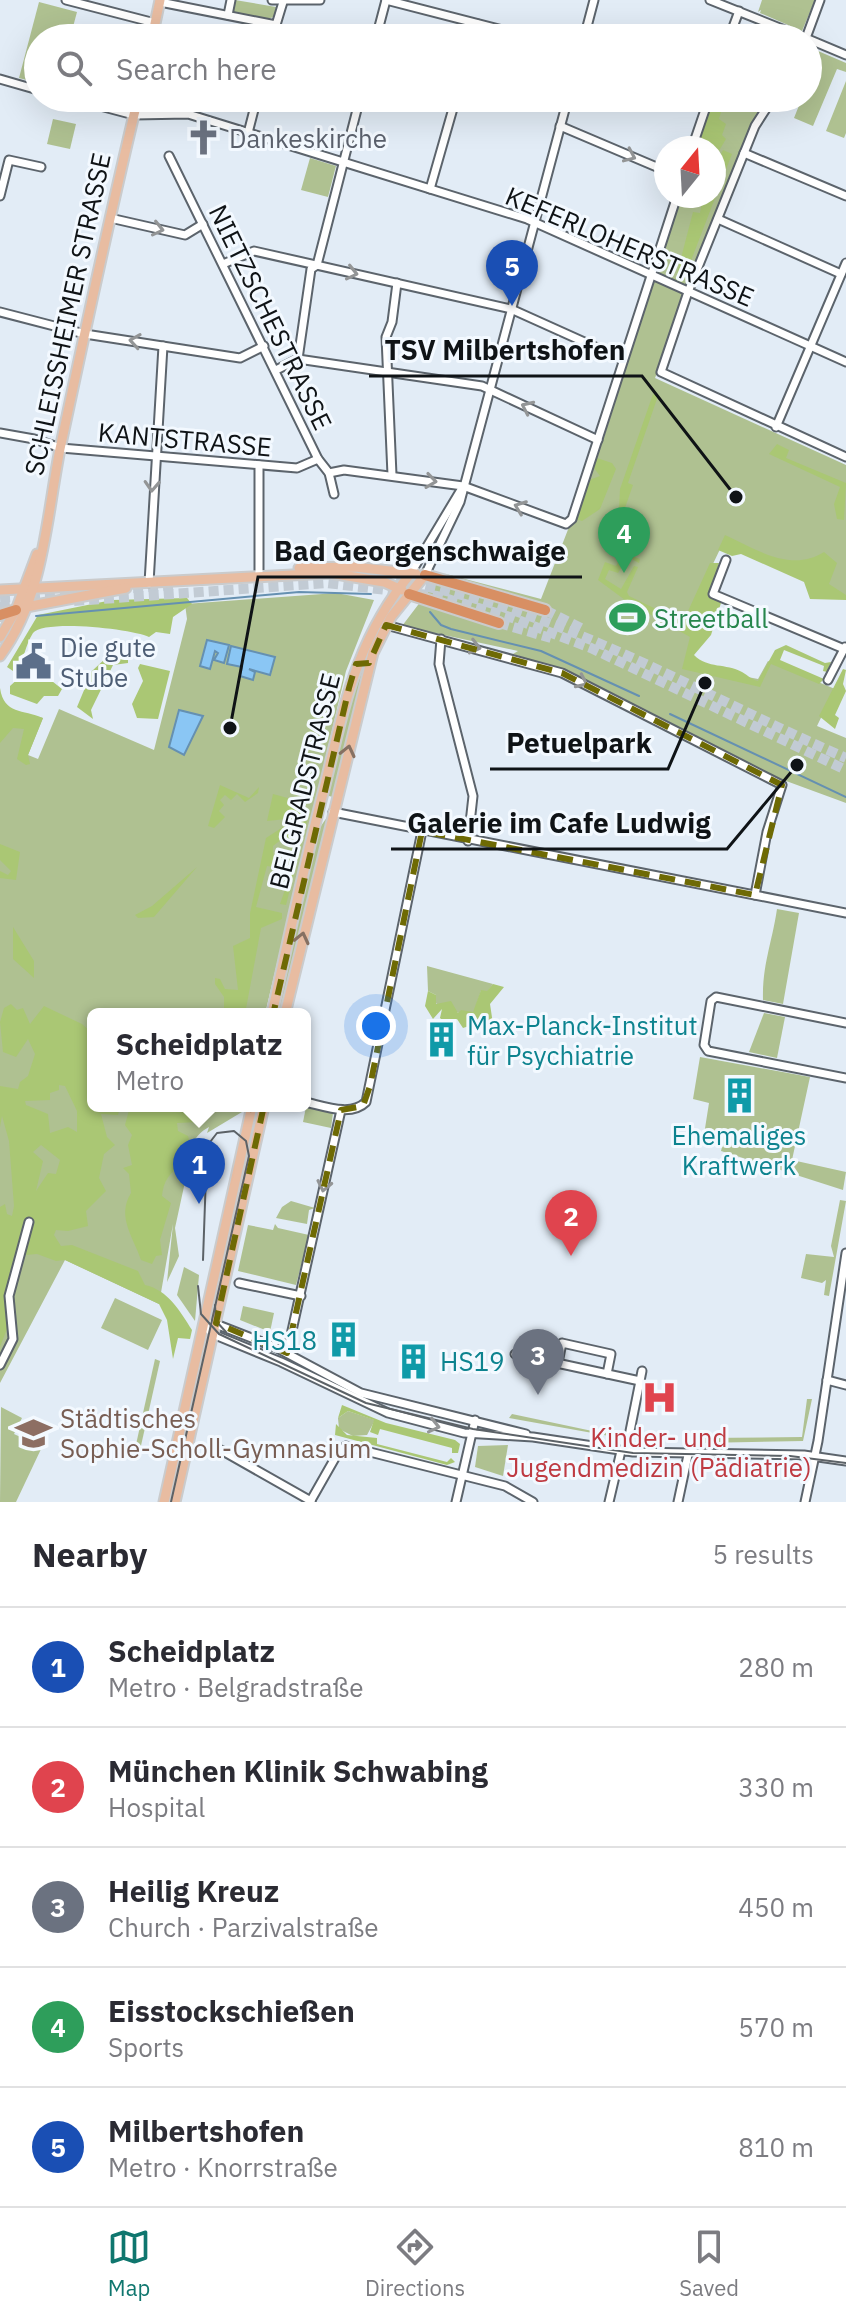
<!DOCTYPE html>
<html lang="en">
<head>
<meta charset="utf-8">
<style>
	body { margin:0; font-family:"IBM Plex Sans",sans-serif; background:#f7f7f7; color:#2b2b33 }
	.compass { position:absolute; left:654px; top:136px; width:72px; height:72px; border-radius:50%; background:#fff; box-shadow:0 8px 32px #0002; rotate:18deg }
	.you { position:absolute; left:376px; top:1026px; width:28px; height:28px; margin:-20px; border:6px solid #fff; border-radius:50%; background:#1a73e8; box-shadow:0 0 0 12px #1a73e833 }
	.badge { display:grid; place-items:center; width:52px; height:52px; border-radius:50%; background:#0f766e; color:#fff; font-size:26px; font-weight:700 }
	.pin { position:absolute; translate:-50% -66px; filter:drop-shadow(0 2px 4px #0008) }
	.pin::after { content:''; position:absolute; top:42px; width:28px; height:24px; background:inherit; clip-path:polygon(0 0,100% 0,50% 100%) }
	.popup { position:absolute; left:87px; top:1008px; width:224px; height:104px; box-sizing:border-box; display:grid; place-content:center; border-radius:12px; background:#fff; filter:drop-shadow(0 2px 6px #0005); font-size:26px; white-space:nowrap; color:#7c7c81 }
	.popup b { font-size:30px; color:#2b2b33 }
	.popup::after { content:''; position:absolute; left:50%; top:100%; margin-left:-16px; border:16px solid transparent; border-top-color:#fff }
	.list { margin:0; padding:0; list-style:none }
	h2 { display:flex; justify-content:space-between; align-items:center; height:104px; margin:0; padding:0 32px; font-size:34px }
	h2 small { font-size:26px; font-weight:400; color:#7c7c81 }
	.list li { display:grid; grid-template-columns:52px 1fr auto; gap:24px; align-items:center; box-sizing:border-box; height:120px; padding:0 32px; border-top:2px solid #e1e1e2 }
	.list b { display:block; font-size:30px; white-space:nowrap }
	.list p { margin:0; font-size:26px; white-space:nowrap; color:#7c7c81 }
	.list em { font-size:26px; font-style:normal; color:#7c7c81 }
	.icon { flex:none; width:44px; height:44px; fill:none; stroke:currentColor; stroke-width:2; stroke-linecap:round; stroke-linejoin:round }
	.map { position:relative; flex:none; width:846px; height:1502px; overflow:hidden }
	.search { position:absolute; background:#fff; box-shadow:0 8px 32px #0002; left:24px; right:24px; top:24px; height:88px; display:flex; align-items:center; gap:20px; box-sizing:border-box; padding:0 28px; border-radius:44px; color:#7c7c81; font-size:30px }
	.sheet { height:704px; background:#fff }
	nav { display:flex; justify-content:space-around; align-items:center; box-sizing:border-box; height:112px; border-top:2px solid #e1e1e2; background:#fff; font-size:22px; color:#7c7c81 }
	nav a { display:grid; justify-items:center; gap:4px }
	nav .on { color:#0f766e }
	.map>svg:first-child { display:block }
	.green { fill:#afc191 }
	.forest { fill:#aac774; fill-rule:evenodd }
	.water { fill:#8ac6f4; stroke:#6590b1; stroke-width:2 }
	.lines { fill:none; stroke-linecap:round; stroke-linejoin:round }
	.stream { stroke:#6590b1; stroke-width:2 }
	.highway-tunnel { stroke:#c2cbd4; stroke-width:10; stroke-dasharray:10 5; stroke-linecap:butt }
	.minor-casing { stroke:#5c646c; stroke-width:11 }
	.major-casing { stroke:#cacbcc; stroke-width:13 }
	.highway-casing { stroke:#cacbcc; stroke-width:14 }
	.minor { stroke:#fff; stroke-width:7 }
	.major { stroke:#e8bca1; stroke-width:9 }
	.highway { stroke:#d88f63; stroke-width:10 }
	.tram { stroke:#5c6267; stroke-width:2 }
	.oneway { stroke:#939596 }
	.oneway2 { stroke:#867062 }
	.marked { fill:none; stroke:#6e6a04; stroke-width:6; stroke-dasharray:16 10; stroke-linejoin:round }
	.labels { text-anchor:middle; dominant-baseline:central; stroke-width:6; stroke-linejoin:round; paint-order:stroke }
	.worship-label { font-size:26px; fill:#5b616d; stroke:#f3f9ff; text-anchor:start }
	.street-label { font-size:26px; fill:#0f1316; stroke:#f3f9ff }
	.leisure-label { font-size:26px; fill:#27864d; stroke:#f3f9ff; text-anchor:start }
	.service-label { font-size:26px; fill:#4e5e75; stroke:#f3f9ff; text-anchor:start }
	.culture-label { font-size:26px; fill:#0d838f; stroke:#f3f9ff; text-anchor:start }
	.education-label { font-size:26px; fill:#785e54; stroke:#f3f9ff; text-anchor:start }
	.health-label { font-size:26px; fill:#be3a42; stroke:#f3f9ff }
	.leader { fill:none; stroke:#0f1316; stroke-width:3 }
	.callout-dot { fill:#0f1316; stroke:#f3f9ff; stroke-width:3 }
	.callout-label { font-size:28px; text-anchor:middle; font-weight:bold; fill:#0f1316; stroke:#f3f9ff; stroke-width:6; stroke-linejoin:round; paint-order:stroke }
</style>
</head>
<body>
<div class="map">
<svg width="846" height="1502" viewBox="0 0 846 1502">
	<rect width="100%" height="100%" fill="#e2ecf6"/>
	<g class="green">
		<path d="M235 0 276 7 274 17 267 19 232 12Z"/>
		<path d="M762 0H815L802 31 760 13 761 10 758 12Z"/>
		<path d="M39 2 77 12 70 38H38V83L19 78Z"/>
		<path d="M811 48 846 63V72L837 69 813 126 794 118 802 98H808V83L817 61 808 56Z"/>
		<path d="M846 81V133L844 138 826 131Z"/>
		<path d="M713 98H770L759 115 655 378 846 465V598L722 545 701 589 686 665 758 679 768 661 835 689 817 726 846 738V803L778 778 623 699 558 669 513 654 518 651 402 626 437 580 546 606 442 573 541 599 604 437 680 196H714Z"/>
		<path d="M53 119 76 124 70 149 47 144Z"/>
		<path d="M310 158 336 166 328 197 301 190Z"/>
		<path d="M336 593 374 600 346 671 265 1014H93V1106H244L242 1112 207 1133 209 1127C193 1135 184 1157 183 1173L199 1143 188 1168 175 1228 179 1256 167 1282 173 1224 159 1304 65 1260 0 1383V698L13 711 43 718 28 755 38 759 59 709 154 750 187 619 185 604Z"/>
		<path d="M362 663 366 666 333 797 325 795 352 688Z"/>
		<path d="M330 813 281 1012 276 1011 316 833Z"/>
		<path d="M777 909 799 913 783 1004 763 1000C762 965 772 943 777 909Z"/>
		<path d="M427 966 493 984 487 992 481 991 474 1012 459 1013 435 1003 436 995 428 991Z"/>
		<path d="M764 1013 785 1017 777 1058 749 1052Z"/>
		<path d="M700 1057 810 1077 792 1160 846 1172 843 1190 721 1151 722 1147 715 1145V1141H703L709 1103 693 1099Z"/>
		<path d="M306 1107 333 1113 331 1128 303 1122Z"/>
		<path d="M249 1132 250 1160 218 1302 213 1307Z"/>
		<path d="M840 1200 846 1201 829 1296 824 1295 826 1280 822 1283 801 1278 806 1254 834 1257 831 1246Z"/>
		<path d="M291 1201 315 1208 309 1210 307 1224 276 1218 282 1207Z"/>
		<path d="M275 1224 278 1228 309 1235 296 1285 238 1271 248 1225 273 1230Z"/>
		<path d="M184 1267 199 1275 195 1321 177 1295Z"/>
		<path d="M115 1298 162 1320 148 1350 101 1328Z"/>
		<path d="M243 1306 274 1313 270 1332 240 1320Z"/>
		<path d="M155 1359 160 1361 138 1459 133 1458Z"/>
		<path d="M807 1399H812L803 1441 701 1443 703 1438 802 1437Z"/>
		<path d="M1 1407 22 1418 14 1434 42 1447 16 1502H0Z"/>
		<path d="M348 1411 375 1420 367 1435 353 1436 339 1429 338 1418Z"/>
		<path d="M512 1414 597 1432 627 1434 626 1439 509 1418Z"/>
		<path d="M508 1445 503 1476 475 1467 478 1446Z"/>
	</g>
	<g class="forest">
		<path d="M712 98H725L719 119 726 124 722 135 726 139 714 159V148H695Z"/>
		<path d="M723 150 732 154 682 284 675 281 693 212 700 213 702 202 696 200 698 196H714V167Z"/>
		<path d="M653 394 658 396 628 483 633 485 618 528 620 489Z"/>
		<path d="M777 444 789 450 786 458 846 483 844 520 837 519 834 504 840 487 769 454Z"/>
		<path d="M597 458 612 463 616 469 600 509 582 521 576 519 589 480 600 476 594 468Z"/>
		<path d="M725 535C756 549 791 573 824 552L837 563 829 584 846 595V600L810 599 804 582 741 554 732 556 718 550Z"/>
		<path d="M623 553 640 559 639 563 628 557 618 573 609 570 605 579 621 589 634 566 638 567 627 592 629 596 683 622 710 563H719L711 592 754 613 753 616 721 603 711 635 694 655C708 669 726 663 742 672 749 676 750 679 758 681L775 650 786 645 825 663 831 662 827 672 823 671 824 666 784 650 780 660 824 679 819 684 771 664 760 687 682 669 690 637 625 600 598 580 605 562 616 566Z"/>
		<path d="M187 598 192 604 173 617 170 634 156 632 149 637C133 629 44 619 33 633 25 645 24 661 16 673L7 667 38 615 112 600Z"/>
		<path d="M107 657 128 660V663L113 665 91 710 93 719 77 707 92 671Z"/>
		<path d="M140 664 170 671 158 719 137 718 132 704 143 681 138 668Z"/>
		<path d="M843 669 846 670 843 684 846 691 835 715 839 718 835 729 819 716Z"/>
		<path d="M43 674 62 689 58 696H44L37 704 10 694V686L20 677Z"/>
		<path d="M0 688C4 715 23 709 43 718L28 755 30 764 26 765 17 759 24 729 13 728 0 743Z"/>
		<path d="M220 785 249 798 259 787 258 793 245 802 237 794 231 800 225 795 220 800 224 805 219 811 225 817 214 828 208 826Z"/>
		<path d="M273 794 295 800 306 817 267 821Z"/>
		<path d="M307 821 286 905 280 904 288 881 282 868H289L295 854 293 842 282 839 273 846 274 867 267 866 256 907 282 913V919L261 928 245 1014H224V997L215 984V978L220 979 225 989 238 990 233 946 250 938V913L266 838 286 825Z"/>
		<path d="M0 844 20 852 16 880 0 878V871L8 875 11 871 0 860Z"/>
		<path d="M197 867 154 917 138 918 135 915 152 906Z"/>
		<path d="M13 927 34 961V978L13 959Z"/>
		<path d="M493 984 504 987 490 1004 493 1024 474 1020 472 1025 463 1028 457 1019 452 1021 451 1028 440 1018 442 1009 433 1019 425 1006 428 991 436 995V1004L451 1001 458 1013 461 1010 473 1012 481 990 487 991Z"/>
		<path d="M11 1004 17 1010 23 1008 30 1024 44 1006 82 1024 93 1034V1106H120L118 1115 101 1114 107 1137 115 1145 104 1154 99 1178 106 1191 86 1211 88 1226 68 1231 56 1230 54 1235 61 1246 72 1245 138 1271 145 1285C168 1290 180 1311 192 1330L190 1339 178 1338 173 1359 167 1320 159 1304 65 1260 56 1261 37 1254 14 1256 5 1303 10 1321 0 1347V1207L5 1204 7 1214 12 1216 14 1206 9 1141 2 1116 0 1127V1086L18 1089 20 1082 28 1076 35 1054 28 1039 16 1057 3 1052 0 1022 4 1008ZM59 1085 65 1086 77 1111V1132L68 1127 50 1133 48 1114 26 1105 25 1101 50 1100V1093L59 1090ZM41 1145 60 1160 56 1174 48 1173 36 1191 43 1161 33 1152Z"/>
		<path d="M130 1106H204L199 1122 177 1123 178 1131 188 1136 190 1144 183 1165C170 1171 163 1182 162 1196L171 1203 160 1240 162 1255 156 1256 152 1264 141 1260C134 1238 116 1217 131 1193L129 1174 123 1168 132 1165 128 1145 132 1135 125 1125Z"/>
		<path d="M342 1405 386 1423 455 1440 460 1444 458 1453H452V1448L380 1429 378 1435 370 1432 374 1420 348 1411 338 1418Z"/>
		<path d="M336 1424 347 1435 377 1438V1444L447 1462 451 1458 455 1462 447 1465 335 1435Z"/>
	</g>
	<g class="water">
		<path d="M207 640 229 645 224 663 214 660 218 653 215 651 210 669 200 666Z"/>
		<path d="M231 646 275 657 270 675 249 669 255 672 253 680 240 676 242 667 227 664Z"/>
		<path d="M179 710 203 716 184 755 169 747Z"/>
	</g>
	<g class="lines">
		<g class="stream">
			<path d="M430 612 441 625 451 629 541 651 639 696"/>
			<path d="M36 616 299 592 371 594"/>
			<path d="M670 714 846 797"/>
		</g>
		<g class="highway-tunnel">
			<path d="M381 579C549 601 693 692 846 758"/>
			<path d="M118 589 174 585"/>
			<path d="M0 598 90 592"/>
			<path d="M74 601 327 583 437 596 510 617 591 648 846 770"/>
			<path d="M0 607 26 605"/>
			<path d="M545 610 581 628"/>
			<path d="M499 623 551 638"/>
		</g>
		<defs>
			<g id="minor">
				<path d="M66 0 155 23"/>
				<path d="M272 0H320"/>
				<path d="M386 0 514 33"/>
				<path d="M710 0 805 38"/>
				<path d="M160 2 276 25 283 2"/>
				<path d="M228 15 231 0"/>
				<path d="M273 38 276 25"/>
				<path d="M376 38 386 0"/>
				<path d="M474 38 478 24"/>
				<path d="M584 38 594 0"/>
				<path d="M729 38 739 11"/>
				<path d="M806 38 820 0"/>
				<path d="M808 39 846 55"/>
				<path d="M0 79 38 90"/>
				<path d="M70 98 134 115 188 114 527 219 846 362"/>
				<path d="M773 98 755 126 688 292 661 372 846 457"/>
				<path d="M560 126 666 171"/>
				<path d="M248 133 257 98"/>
				<path d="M692 148 709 98"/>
				<path d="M744 153 846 196"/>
				<path d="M169 156 318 459 329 473 334 494"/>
				<path d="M430 189 456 98"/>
				<path d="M0 196 9 160 41 167"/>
				<path d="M110 218 185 235 203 224"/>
				<path d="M718 219 841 274"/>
				<path d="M223 264 254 251 511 309 622 359"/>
				<path d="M0 312 85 334 240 358 264 346"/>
				<path d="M298 359 311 269 317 265 360 98"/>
				<path d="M276 370 298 359 482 386 598 440"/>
				<path d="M776 427 846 263"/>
				<path d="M0 433 34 439 61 448 297 468 318 459"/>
				<path d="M259 465V574"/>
				<path d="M329 473 344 470 463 486 566 524 572 519 677 196"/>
				<path d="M392 475 386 337 392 322 397 283"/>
				<path d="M726 560 713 594 844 649"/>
				<path d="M411 573 462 488"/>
				<path d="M425 575 460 502 568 98"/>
				<path d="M149 583 163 346"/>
				<path d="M386 625 562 673 782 785 767 832 755 895"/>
				<path d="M441 639 439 664 473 796 468 841"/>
				<path d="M828 680 845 647"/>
				<path d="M333 812 846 913"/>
				<path d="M846 1023 716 997 711 1001 704 1045 708 1051 846 1078"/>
				<path d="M305 1102C324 1106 351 1117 366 1102L422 831"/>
				<path d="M239 1283 301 1296"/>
				<path d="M213 1323 275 1347 361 1393 526 1434"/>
				<path d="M203 1325 215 1335 281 1362 388 1413 464 1433 533 1437 633 1452 804 1455 846 1461"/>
				<path d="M287 1353 341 1110"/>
				<path d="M515 1354 640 1381"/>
				<path d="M558 1363 562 1343 611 1354 607 1374"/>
				<path d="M0 1365 13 1339 9 1296 29 1222"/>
				<path d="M827 1380 846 1385"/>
				<path d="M221 1450 311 1501"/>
				<path d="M626 1451 642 1371"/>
				<path d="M310 1502 339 1451 346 1446 505 1486 533 1502"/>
				<path d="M456 1502 475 1420"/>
				<path d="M609 1502 621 1451"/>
				<path d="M678 1502 688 1455"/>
				<path d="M805 1502 818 1441 846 1253"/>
			</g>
			<g id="major">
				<path d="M152 38 160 0"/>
				<path d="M299 568 355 567 416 574"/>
				<path d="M0 590 330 573 384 582 402 590"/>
				<path d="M26 607 126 588"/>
				<path d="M0 637 16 610 37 554"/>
				<path d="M0 656C44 596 46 520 60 449 85 331 110 214 138 98"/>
				<path d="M272 1014C288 940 304 866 323 793 344 709 354 642 411 573"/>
				<path d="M285 1014 373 653 391 617 425 575"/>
				<path d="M164 1502 252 1106"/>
				<path d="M175 1502 264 1106"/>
			</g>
			<g id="highway">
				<path d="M425 575 545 610"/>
				<path d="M409 594 499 623"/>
				<path d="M0 615 16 610"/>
			</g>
		</defs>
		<use href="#minor" class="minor-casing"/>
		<use href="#major" class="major-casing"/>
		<use href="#highway" class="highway-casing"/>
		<use href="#minor" class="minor"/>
		<use href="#major" class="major"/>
		<use href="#highway" class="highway"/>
		<g class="tram">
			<path d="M198 1286 201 1314 219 1334 366 1403 473 1429 633 1453 790 1456 846 1463"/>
			<path d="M215 1305 216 1321 226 1332"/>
			<path d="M171 1502 249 1156 246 1141 234 1131 217 1133 207 1146 203 1260"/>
		</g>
	</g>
	<defs><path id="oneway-chevron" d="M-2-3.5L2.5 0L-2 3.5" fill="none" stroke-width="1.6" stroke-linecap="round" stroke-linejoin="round" transform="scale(2)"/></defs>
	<g class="oneway">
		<use href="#oneway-chevron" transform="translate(630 156) rotate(24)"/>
		<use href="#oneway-chevron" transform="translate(158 229) rotate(13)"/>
		<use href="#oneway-chevron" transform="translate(352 273) rotate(13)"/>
		<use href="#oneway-chevron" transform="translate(135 341) rotate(-171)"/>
		<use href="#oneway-chevron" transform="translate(527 407) rotate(-155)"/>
		<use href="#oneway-chevron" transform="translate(431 481) rotate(8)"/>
		<use href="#oneway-chevron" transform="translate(152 486) rotate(93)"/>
		<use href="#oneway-chevron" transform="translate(520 507) rotate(-159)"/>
		<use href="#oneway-chevron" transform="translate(475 647) rotate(14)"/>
		<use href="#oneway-chevron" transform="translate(582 682) rotate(25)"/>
		<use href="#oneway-chevron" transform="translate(324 1186) rotate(102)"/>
		<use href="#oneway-chevron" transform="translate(434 1426) rotate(13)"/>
	</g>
	<g class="oneway2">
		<use href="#oneway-chevron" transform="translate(348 751) rotate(-77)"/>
		<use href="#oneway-chevron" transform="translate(302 938) rotate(-77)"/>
	</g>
	<path class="marked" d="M386 625 562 673 782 785 755 895 422 831 370 1086 363 1106 341 1110 287 1353 216 1323 265 1101 251 1109 349 688 356 664 369 663Z"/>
	<defs>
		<symbol id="church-bare" viewBox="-9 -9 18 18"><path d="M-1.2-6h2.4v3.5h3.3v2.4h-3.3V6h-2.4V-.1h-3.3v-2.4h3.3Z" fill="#6b7280" stroke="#f3f9ff" stroke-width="2.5" paint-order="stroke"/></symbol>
		<symbol id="stadium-bare" viewBox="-9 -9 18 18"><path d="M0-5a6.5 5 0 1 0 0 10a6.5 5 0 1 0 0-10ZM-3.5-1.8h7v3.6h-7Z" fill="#2e9e5b" stroke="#f3f9ff" stroke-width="2.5" paint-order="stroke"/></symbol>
		<symbol id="civic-bare" viewBox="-9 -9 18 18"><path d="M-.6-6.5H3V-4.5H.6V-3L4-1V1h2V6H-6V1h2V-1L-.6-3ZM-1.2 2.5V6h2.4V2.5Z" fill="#5c6f8a" stroke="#f3f9ff" stroke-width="2.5" paint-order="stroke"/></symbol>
		<symbol id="building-bare" viewBox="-9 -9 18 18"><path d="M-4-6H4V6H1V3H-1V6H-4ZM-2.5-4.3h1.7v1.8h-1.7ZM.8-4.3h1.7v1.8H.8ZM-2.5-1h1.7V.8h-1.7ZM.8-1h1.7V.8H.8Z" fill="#0f9aa8" stroke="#f3f9ff" stroke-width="2.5" paint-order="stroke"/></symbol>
		<symbol id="hospital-bare" viewBox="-9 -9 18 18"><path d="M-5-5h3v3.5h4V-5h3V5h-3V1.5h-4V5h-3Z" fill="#e0444e" stroke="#f3f9ff" stroke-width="2.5" paint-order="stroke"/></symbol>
		<symbol id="school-bare" viewBox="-9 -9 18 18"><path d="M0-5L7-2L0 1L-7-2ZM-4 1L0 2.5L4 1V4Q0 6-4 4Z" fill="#8d6e63" stroke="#f3f9ff" stroke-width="2.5" paint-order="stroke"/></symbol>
	</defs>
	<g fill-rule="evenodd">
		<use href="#church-bare" x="178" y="112" width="51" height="51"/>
		<use href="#stadium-bare" x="602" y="592" width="51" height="51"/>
		<use href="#civic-bare" x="8" y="636" width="51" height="51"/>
		<use href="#building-bare" x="416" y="1014" width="51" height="51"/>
		<use href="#building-bare" x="714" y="1070" width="51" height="51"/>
		<use href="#building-bare" x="318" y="1314" width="51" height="51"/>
		<use href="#building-bare" x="388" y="1336" width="51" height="51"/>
		<use href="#hospital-bare" x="634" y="1372" width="51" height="51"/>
		<use href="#school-bare" x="8" y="1408" width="51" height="51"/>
	</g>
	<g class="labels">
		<g class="worship-label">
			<text x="229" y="138">Dankeskirche</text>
		</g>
		<g class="street-label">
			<text transform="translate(630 246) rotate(23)">KEFERLOHERSTRASSE</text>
			<text transform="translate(67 314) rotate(-78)">SCHLEISSHEIMER STRASSE</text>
			<text transform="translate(271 317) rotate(64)">NIETZSCHESTRASSE</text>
			<text transform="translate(185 439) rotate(5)">KANTSTRASSE</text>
			<text transform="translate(304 781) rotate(-76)">BELGRADSTRASSE</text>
		</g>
		<g class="leisure-label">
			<text x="654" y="618">Streetball</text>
		</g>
		<g class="service-label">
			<text x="60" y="647">Die gute<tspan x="60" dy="30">Stube</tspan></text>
		</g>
		<g class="culture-label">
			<text x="467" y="1025">Max-Planck-Institut<tspan x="467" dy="30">für Psychiatrie</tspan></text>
			<text x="739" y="1135" text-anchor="middle">Ehemaliges<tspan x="739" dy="30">Kraftwerk</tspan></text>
			<text x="317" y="1340" text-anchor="end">HS18</text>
			<text x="440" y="1361">HS19</text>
		</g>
		<g class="education-label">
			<text x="60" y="1418">Städtisches<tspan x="60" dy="30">Sophie-Scholl-Gymnasium</tspan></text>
		</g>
		<g class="health-label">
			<text x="659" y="1437">Kinder- und<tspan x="659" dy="30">Jugendmedizin (Pädiatrie)</tspan></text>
		</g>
	</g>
	<path class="leader" d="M736 497L642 376H369M230 728L258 577H582M705 683L668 769H490M797 765L727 849H391"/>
	<g class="callout-dot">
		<circle cx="736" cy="497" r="8"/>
		<circle cx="230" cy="728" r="8"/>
		<circle cx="705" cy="683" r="8"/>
		<circle cx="797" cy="765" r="8"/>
	</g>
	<g class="callout-label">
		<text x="505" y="360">TSV Milbertshofen</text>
		<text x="420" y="561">Bad Georgenschwaige</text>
		<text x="579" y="753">Petuelpark</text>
		<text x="559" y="833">Galerie im Cafe Ludwig</text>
	</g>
</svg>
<svg class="compass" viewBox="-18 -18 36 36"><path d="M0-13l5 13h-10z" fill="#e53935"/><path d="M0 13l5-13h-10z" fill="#7c7c81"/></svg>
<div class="you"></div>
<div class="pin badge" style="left:199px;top:1204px;background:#1a4fb4">1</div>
<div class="popup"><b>Scheidplatz</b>Metro</div>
<div class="pin badge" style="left:571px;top:1256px;background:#e0444e">2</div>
<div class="pin badge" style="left:538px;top:1395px;background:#6b7280">3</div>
<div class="pin badge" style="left:624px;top:573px;background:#2e9e5b">4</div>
<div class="pin badge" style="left:512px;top:306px;background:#1a4fb4">5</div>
<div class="search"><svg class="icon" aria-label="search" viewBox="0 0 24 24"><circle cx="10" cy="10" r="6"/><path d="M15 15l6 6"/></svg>Search here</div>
</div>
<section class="sheet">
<h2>Nearby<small>5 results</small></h2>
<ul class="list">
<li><span class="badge" style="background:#1a4fb4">1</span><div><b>Scheidplatz</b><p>Metro · Belgradstraße</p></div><em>280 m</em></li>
<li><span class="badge" style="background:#e0444e">2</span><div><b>München Klinik Schwabing</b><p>Hospital</p></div><em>330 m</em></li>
<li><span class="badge" style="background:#6b7280">3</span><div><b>Heilig Kreuz</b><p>Church · Parzivalstraße</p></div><em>450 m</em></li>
<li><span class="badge" style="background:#2e9e5b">4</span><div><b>Eisstockschießen</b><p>Sports</p></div><em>570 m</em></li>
<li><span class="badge" style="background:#1a4fb4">5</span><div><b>Milbertshofen</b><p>Metro · Knorrstraße</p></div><em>810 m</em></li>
</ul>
</section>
<nav>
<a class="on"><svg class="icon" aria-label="map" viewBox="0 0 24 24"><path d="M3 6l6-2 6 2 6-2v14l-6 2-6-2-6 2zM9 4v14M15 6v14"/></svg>Map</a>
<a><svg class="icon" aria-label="directions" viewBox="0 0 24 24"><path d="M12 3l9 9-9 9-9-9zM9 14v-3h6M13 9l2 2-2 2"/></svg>Directions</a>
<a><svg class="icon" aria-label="saved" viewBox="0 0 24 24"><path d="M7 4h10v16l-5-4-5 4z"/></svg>Saved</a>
</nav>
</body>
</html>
